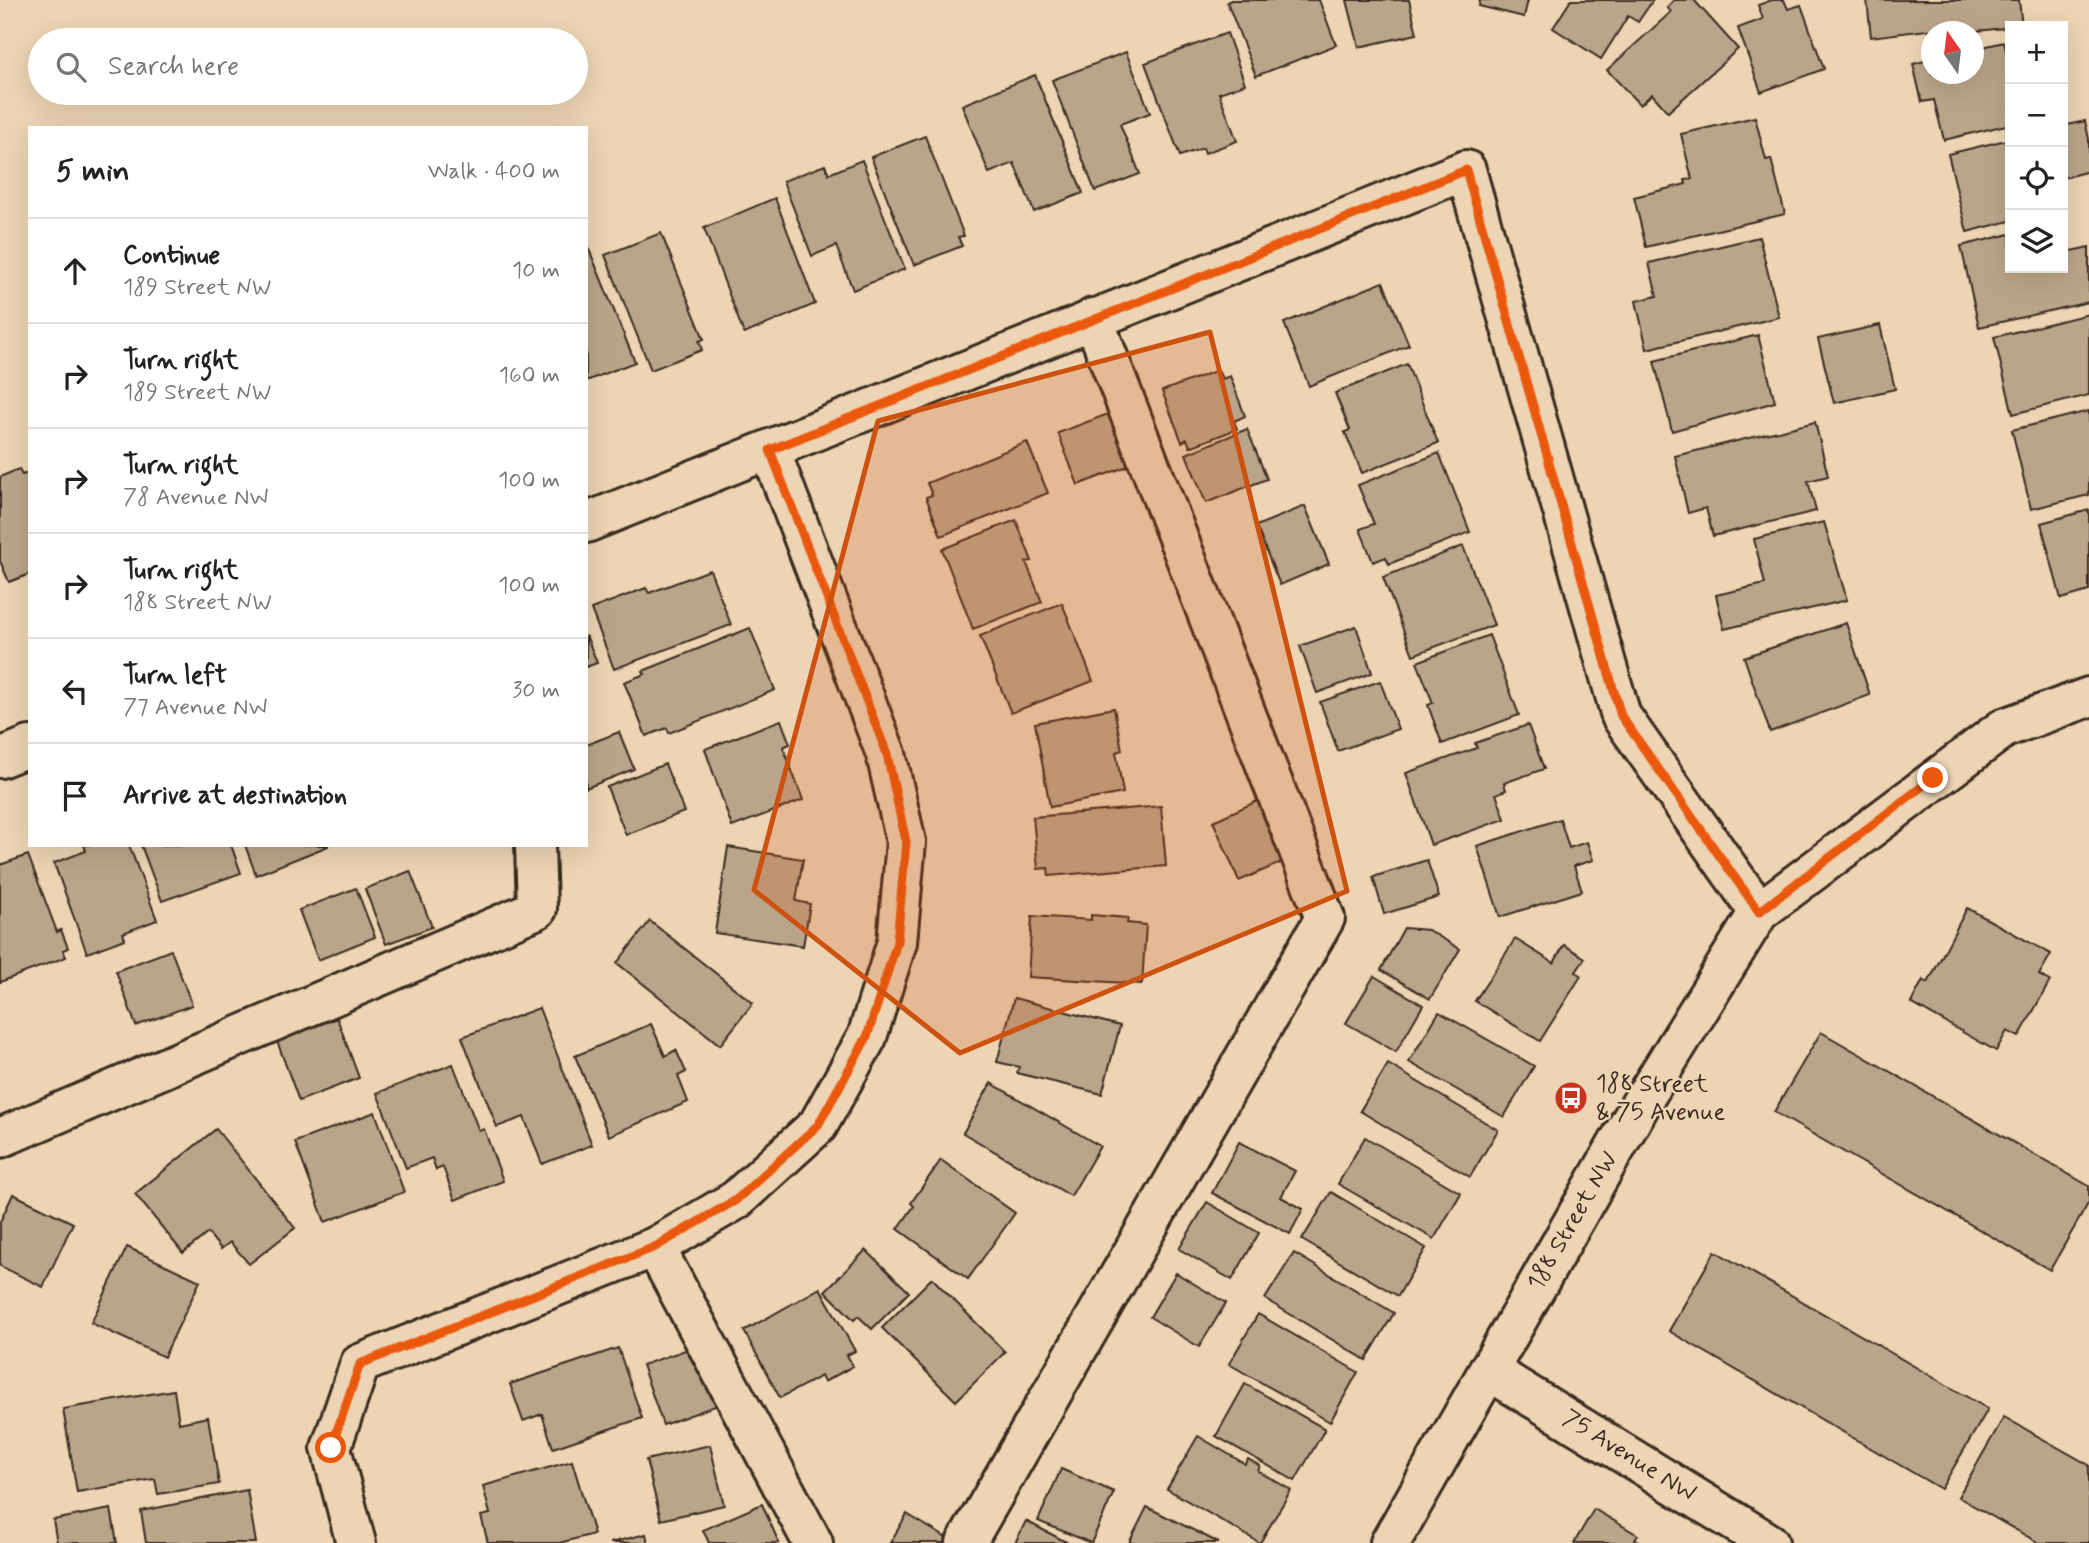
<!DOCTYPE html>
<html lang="en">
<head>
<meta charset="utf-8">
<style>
	body { margin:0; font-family:Mynerve,sans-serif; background:#f2f2f2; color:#222 }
	.controls { position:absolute; right:21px; top:21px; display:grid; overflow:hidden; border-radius:0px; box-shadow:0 7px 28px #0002 }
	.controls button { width:63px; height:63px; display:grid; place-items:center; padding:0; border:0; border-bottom:2px solid #e0e0e0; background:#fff; color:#222; font:35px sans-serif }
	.compass { position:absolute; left:1921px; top:21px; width:63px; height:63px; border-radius:50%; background:#fff; box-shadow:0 7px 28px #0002; rotate:346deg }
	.stop { position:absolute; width:21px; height:21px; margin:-16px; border:5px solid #ea580c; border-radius:50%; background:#fff }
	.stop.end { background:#ea580c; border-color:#fff; box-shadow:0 2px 7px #0008 }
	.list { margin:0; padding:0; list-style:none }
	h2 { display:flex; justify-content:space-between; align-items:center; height:91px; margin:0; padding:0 28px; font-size:30px }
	h2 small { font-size:23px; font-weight:400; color:#767676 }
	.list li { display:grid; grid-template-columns:46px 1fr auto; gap:21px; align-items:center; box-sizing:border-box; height:105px; padding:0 28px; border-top:2px solid #e0e0e0 }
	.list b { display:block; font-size:26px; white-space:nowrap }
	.list p { margin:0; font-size:23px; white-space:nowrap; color:#767676 }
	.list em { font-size:23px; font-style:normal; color:#767676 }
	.icon { flex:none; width:38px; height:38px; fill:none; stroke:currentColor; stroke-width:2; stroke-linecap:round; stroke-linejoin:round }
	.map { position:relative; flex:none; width:2089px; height:1543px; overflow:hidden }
	.search { position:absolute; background:#fff; box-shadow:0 7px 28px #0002; left:28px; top:28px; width:560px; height:77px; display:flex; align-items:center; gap:18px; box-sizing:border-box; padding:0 24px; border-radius:38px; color:#767676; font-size:26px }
	.panel { position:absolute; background:#fff; box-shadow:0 7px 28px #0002; left:28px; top:126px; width:560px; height:721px; border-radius:0px }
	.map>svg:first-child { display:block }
	.building { fill:#bba58a; stroke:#3b2a1e; stroke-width:2 }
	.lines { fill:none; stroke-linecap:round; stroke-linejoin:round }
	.minor-casing { stroke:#3b2a1e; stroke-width:44 }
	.minor { stroke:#ecd4b4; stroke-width:38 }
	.route { stroke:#ea580c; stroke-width:9 }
	.marked { fill:#ce520f; fill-opacity:0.2; stroke:#ce520f; stroke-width:5; stroke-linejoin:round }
	.labels { text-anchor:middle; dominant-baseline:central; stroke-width:5; stroke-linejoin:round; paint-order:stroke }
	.poi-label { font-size:24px; fill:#3b2a1e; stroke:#ecd4b4; text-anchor:start }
	.street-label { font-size:24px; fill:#3b2a1e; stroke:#ecd4b4 }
</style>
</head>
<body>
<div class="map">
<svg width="2089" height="1543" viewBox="0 0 2089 1543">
	<rect width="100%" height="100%" fill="#ecd4b4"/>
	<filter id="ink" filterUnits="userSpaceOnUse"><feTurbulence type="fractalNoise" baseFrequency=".0143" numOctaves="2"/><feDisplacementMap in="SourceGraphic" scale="14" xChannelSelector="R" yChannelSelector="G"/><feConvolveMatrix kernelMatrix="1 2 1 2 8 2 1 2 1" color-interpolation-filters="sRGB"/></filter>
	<g filter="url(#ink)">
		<g class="building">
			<path d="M1231 0H1319L1336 45 1256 76 1227 2Z"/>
			<path d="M1347 0H1409L1417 34 1359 47Z"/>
			<path d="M1480 0H1528L1524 17 1479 6Z"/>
			<path d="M1571 0H1653L1638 22 1628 16 1601 59 1553 28Z"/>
			<path d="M1674 0H1694L1738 49 1668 112 1652 94 1640 105 1607 70 1671 12 1667 7Z"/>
			<path d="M1772 0H1784L1788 9 1801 5 1824 69 1761 92 1738 28 1763 19 1758 5Z"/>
			<path d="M1867 0H2019L2022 26 1968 32 1967 25 1871 37Z"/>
			<path d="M1227 33 1245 84 1219 93 1237 141 1205 153 1203 148 1180 156 1145 63Z"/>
			<path d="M2004 42 2010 67V124L1944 140 1934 100 1922 102 1913 64 1932 59V74H1974V49Z"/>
			<path d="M1126 52 1150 113 1120 124 1140 174 1095 191 1052 80Z"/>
			<path d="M1035 75 1083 193 1034 212 1014 163 989 173 962 105Z"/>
			<path d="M1755 117 1766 160 1771 159 1785 214 1646 247 1634 197 1686 184 1685 180 1692 179 1681 134Z"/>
			<path d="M2085 121 2089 139V171L2063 178V126Z"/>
			<path d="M925 136 964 236 958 237 962 246 914 265 871 157Z"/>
			<path d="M2010 139V221L1967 232 1948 154Z"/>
			<path d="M862 160 905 269 853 290 836 246 812 256 783 181 825 165 829 174Z"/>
			<path d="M775 198 815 304 744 334 704 228Z"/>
			<path d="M661 233 704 339 699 341 702 350 651 370 605 255Z"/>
			<path d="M2010 234V268H2063V234L2067 252 2089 247V302L1979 327 1961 246Z"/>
			<path d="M1759 237 1779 317 1647 349 1636 301 1657 296 1649 263Z"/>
			<path d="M586 242 635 362 586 381Z"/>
			<path d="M1383 282 1409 345 1309 386 1284 323Z"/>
			<path d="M2089 314V395L2013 414 1994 337Z"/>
			<path d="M1880 325 1895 389 1834 403 1818 339Z"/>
			<path d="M1758 335 1775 402 1672 431 1654 361Z"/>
			<path d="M1407 364 1438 443 1362 473 1345 432 1350 430 1335 393Z"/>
			<path d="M1218 370 1222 379 1230 376 1245 416 1234 421 1237 429 1190 447 1187 439 1182 442 1162 391Z"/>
			<path d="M1116 411 1136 463 1078 485 1058 433Z"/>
			<path d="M2089 411V495L2031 509 2012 430Z"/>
			<path d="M1815 422 1828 476 1808 481 1816 511 1713 536 1706 508 1688 513 1675 456Z"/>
			<path d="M1247 429 1267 479 1206 503 1186 454Z"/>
			<path d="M1027 442 1048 493 941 536 926 497 932 495 927 483Z"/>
			<path d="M1439 453 1470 532 1389 564 1386 557 1373 562 1360 529 1374 524 1358 485Z"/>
			<path d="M19 469 22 475 30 472V574L9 582 0 561V477Z"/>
			<path d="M1305 506 1329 564 1280 585 1256 526Z"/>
			<path d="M2089 510V591L2061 599 2041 523Z"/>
			<path d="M1016 520 1032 561 1026 562 1042 602 973 629 942 549Z"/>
			<path d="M1824 522 1847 600 1724 629 1716 595 1765 584 1754 539Z"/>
			<path d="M1463 546 1494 625 1413 655 1383 577Z"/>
			<path d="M710 570 731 625 614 669 591 609 646 588 649 593Z"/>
			<path d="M1062 603 1093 681 1011 713 980 636Z"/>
			<path d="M1846 623 1870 695 1770 732 1744 657Z"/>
			<path d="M1356 626 1372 673 1317 693 1300 646Z"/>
			<path d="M750 628 775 690 669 733 667 728 646 736 624 682 645 674 643 671Z"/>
			<path d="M586 635 597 663 586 667Z"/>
			<path d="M1489 635 1519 715 1442 744 1428 705 1433 703 1417 662Z"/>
			<path d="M1380 681 1398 729 1338 751 1320 702Z"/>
			<path d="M1114 708 1122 750 1116 752 1123 793 1050 807 1035 723Z"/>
			<path d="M781 720 790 744 783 747 803 800 732 827 705 749Z"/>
			<path d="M1528 725 1544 769 1504 783 1506 790 1496 794 1505 819 1431 845 1406 773 1477 748 1475 743Z"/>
			<path d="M619 732 634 769 586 788V745Z"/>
			<path d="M665 764 684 812 626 835 607 787Z"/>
			<path d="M1266 797 1292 858 1239 881 1213 821Z"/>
			<path d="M1161 806 1166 866 1049 876 1048 868 1038 869 1033 817Z"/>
			<path d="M1560 819 1569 848 1587 842 1593 860 1574 866 1582 891 1500 917 1477 846Z"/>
			<path d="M84 845H129L157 920 123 933 125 939 87 953 54 863 86 851Z"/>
			<path d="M141 845H231L241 873 162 901Z"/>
			<path d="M245 845H328V846L256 875Z"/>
			<path d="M728 847 803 859 796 901 810 904 803 946 715 933Z"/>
			<path d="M28 855 57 932 61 930 68 948 63 950 66 957 0 982V865Z"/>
			<path d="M1427 860 1439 897 1384 914 1373 877Z"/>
			<path d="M410 871 432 927 386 944 365 889Z"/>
			<path d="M356 888 375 937 318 960 299 910Z"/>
			<path d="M1967 908 2051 954 2039 975 2050 981 2019 1037 2007 1031 1996 1051 1911 1003 1923 980 1928 983Z"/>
			<path d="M1091 915 1128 918 1127 923 1146 925 1142 984 1028 977 1032 916 1091 920Z"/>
			<path d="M650 921 753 1003 720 1045 617 963Z"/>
			<path d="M1404 928 1428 930 1460 949 1430 999 1381 970Z"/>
			<path d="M1515 939 1554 963 1564 945 1585 958 1576 972 1581 976 1540 1041 1475 1001Z"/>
			<path d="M171 950 192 1005 136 1026 116 971Z"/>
			<path d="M1374 976 1423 1005 1396 1052 1346 1023Z"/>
			<path d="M1014 998 1120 1026 1102 1094 1017 1073 1019 1067 997 1062Z"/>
			<path d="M539 1008 592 1145 542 1164 524 1117 497 1127 462 1037Z"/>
			<path d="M1439 1012 1534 1066 1504 1117 1409 1062Z"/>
			<path d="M337 1018 359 1078 299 1101 277 1041Z"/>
			<path d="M651 1024 665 1056 676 1050 686 1072 678 1076 688 1102 609 1136 575 1056Z"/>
			<path d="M1821 1032 2089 1186V1202L2050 1270 1774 1112Z"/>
			<path d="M453 1064 479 1131 484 1129 503 1181 455 1200 443 1167 436 1170 432 1158 406 1168 377 1093Z"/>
			<path d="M1388 1064 1498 1130 1470 1177 1360 1111Z"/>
			<path d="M991 1083 1100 1146 1071 1196 963 1133Z"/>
			<path d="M375 1112 404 1192 325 1222 295 1142Z"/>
			<path d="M216 1129 295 1228 249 1264 230 1242 221 1249 208 1233 183 1253 135 1194Z"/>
			<path d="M1365 1137 1461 1193 1434 1239 1338 1184Z"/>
			<path d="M1239 1142 1295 1171 1281 1197 1303 1209 1290 1234 1212 1193Z"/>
			<path d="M941 1160 1015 1213 968 1279 898 1229 914 1206 911 1203Z"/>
			<path d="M1331 1192 1426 1248 1398 1296 1302 1240Z"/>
			<path d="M13 1194 73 1223 43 1287 0 1266V1222Z"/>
			<path d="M1207 1202 1259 1233 1232 1280 1179 1249Z"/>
			<path d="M127 1247 200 1281 164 1357 91 1323Z"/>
			<path d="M866 1250 909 1292 872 1329 858 1316 854 1320 825 1291Z"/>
			<path d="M1715 1251 1988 1409 1941 1489 1669 1331Z"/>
			<path d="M1294 1253 1394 1313 1366 1360 1265 1299Z"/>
			<path d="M1176 1273 1226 1303 1199 1347 1150 1317Z"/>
			<path d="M932 1278 1005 1352 956 1401 882 1328Z"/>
			<path d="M820 1288 855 1351 847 1355 853 1366 824 1382 821 1376 780 1398 744 1331Z"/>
			<path d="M1258 1314 1358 1372 1330 1422 1229 1364Z"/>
			<path d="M697 1346 718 1405 663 1425 642 1365Z"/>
			<path d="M618 1348 642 1418 553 1448 542 1414 523 1421 510 1384Z"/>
			<path d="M1245 1384 1325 1429 1295 1481 1216 1436Z"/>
			<path d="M174 1390 179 1423 208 1417 219 1484 158 1494 155 1479 77 1492 63 1409Z"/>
			<path d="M2004 1417 2089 1465V1543H2039L1958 1497Z"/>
			<path d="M1198 1436 1245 1464 1248 1459 1260 1466 1258 1471 1291 1490 1260 1543 1167 1489Z"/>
			<path d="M710 1445 724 1505 661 1520 646 1460Z"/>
			<path d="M572 1461 594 1534 559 1543H488L481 1516 490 1514 483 1486Z"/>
			<path d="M1061 1469 1114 1492 1091 1543 1038 1521Z"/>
			<path d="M247 1490 256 1543H146L141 1511Z"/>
			<path d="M762 1504 779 1543H709L703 1530Z"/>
			<path d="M1147 1507 1219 1543H1129Z"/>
			<path d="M111 1509 117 1543H57L53 1520Z"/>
			<path d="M1594 1509 1638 1535 1635 1540 1641 1543H1574Z"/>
			<path d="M907 1514 953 1542 952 1543H890Z"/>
			<path d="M1026 1521 1068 1543H1015Z"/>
			<path d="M646 1534 648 1543H610Z"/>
		</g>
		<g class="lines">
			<defs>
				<g id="minor">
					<path d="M586 523 1466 170 1621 716 1759 912"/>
					<path d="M0 758 30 746"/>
					<path d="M0 1138 537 909 535 845"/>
					<path d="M655 1247 813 1543"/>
					<path d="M1488 1370 1769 1543"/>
					<path d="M356 1543 331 1448 360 1364 655 1247 736 1200 818 1125 867 1037 897 942 906 842 886 754 770 450"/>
					<path d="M966 1543 1325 918 1093 318"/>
					<path d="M1390 1543 1640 1105 1759 912 2004 728 2089 697"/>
				</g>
			</defs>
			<use href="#minor" class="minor-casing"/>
			<use href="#minor" class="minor"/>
		</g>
	</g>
	<g class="lines" filter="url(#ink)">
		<path class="route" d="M331 1448 360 1364 655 1247 736 1200 818 1125 867 1037 897 942 906 842 887 754 770 450 1466 170 1621 716 1759 912 1933 778"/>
	</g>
	<path class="marked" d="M1210 332 1347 891 960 1053 754 890 878 421Z"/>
	<defs>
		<symbol id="bus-disc" viewBox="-11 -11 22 22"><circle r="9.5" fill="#c8321e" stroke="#ecd4b4"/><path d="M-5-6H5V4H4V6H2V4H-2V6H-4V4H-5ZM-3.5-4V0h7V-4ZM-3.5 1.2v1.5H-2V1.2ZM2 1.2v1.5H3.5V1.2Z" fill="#fff"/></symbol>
	</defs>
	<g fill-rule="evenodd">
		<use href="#bus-disc" x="1552" y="1079" width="38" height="38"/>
	</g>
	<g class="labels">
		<g class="poi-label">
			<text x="1596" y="1084">188 Street<tspan x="1596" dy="28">&amp; 75 Avenue</tspan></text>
		</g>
		<g class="street-label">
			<text transform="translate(1573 1221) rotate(-60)">188 Street NW</text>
			<text transform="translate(1629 1456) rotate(32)">75 Avenue NW</text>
		</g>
	</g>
</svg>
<div class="controls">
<button>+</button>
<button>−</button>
<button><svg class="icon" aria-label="locate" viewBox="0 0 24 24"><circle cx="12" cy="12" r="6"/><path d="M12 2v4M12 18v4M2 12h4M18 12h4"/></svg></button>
<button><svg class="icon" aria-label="layers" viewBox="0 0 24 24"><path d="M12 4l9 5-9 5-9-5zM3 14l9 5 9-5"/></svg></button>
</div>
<svg class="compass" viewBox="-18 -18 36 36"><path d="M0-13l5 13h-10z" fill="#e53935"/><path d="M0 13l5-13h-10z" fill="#767676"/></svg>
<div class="stop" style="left:331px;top:1448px"></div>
<div class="stop end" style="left:1933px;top:778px"></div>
<div class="search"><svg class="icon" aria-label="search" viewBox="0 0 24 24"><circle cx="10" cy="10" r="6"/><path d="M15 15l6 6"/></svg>Search here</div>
<section class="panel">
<h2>5 min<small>Walk · 400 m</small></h2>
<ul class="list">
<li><svg class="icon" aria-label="ahead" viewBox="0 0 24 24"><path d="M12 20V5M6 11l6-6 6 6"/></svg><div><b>Continue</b><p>189 Street NW</p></div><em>10 m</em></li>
<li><svg class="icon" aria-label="right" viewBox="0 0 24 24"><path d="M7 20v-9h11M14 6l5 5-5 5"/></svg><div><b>Turn right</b><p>189 Street NW</p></div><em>160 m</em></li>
<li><svg class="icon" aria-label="right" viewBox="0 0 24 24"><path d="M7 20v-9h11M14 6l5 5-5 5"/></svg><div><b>Turn right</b><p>78 Avenue NW</p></div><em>100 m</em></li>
<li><svg class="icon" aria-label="right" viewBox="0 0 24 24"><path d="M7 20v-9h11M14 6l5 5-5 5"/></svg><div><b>Turn right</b><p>188 Street NW</p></div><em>100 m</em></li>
<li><svg class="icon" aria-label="left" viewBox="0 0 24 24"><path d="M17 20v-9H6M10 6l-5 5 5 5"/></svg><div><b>Turn left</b><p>77 Avenue NW</p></div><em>30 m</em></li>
<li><svg class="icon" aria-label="arrive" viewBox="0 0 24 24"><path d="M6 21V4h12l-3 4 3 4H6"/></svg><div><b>Arrive at destination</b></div></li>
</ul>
</section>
</div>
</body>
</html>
